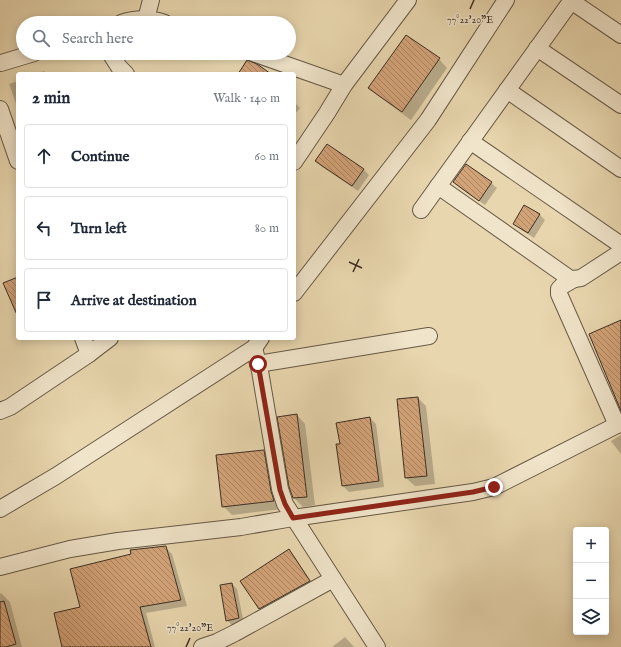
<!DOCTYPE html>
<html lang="en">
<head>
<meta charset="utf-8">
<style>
	body { margin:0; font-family:"IM FELL English",serif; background:#f2f2f3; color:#1f2937 }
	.controls { position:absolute; right:12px; bottom:12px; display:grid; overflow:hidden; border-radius:4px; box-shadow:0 2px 10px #0003 }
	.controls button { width:36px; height:36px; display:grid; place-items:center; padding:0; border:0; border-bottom:1px solid #e0e1e3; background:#fff; color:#1f2937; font:20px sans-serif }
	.stop { position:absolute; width:12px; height:12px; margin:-9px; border:3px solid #8f2418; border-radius:50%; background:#fff }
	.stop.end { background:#8f2418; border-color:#fff; box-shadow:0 1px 4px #0008 }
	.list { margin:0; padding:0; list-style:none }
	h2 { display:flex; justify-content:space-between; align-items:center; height:52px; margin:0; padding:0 16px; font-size:17px }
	h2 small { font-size:13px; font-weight:400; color:#747a83 }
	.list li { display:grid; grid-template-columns:26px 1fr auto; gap:12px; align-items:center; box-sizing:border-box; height:64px; margin:0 8px 8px; padding:0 8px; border:1px solid #e0e1e3; border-radius:4px }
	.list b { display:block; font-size:15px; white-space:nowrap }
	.list em { font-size:13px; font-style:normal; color:#747a83 }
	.icon { flex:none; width:22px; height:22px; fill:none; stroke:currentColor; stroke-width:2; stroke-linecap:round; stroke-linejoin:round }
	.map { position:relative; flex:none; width:621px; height:647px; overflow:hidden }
	.search { position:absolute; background:#fff; box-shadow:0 2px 10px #0003; left:16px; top:16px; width:280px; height:44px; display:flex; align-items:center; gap:10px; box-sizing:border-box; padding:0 14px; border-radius:22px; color:#747a83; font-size:15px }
	.panel { position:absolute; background:#fff; box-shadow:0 2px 10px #0003; left:16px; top:72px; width:280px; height:268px; border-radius:4px }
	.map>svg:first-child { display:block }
	.shadow { fill:#0003 }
	.building { fill:url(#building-back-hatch); stroke:#3c2f24 }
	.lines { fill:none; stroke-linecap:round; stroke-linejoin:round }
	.minor-casing { stroke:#675946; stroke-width:18 }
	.minor { stroke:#f0e4ca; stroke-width:16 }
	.route { stroke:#8f2418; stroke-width:5 }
	.ticks { fill:none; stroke:#3c2f24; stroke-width:1.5 }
	.ticks-label { font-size:10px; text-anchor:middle; fill:#3c2f24; stroke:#f0e4ca; stroke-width:3; stroke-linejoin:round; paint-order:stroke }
</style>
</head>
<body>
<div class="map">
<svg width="621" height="647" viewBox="0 0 621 647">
	<defs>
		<pattern id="building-back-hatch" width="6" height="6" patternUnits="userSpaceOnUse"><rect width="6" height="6" fill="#d3a378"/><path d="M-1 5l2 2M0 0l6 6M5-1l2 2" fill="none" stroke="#ac8562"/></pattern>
	</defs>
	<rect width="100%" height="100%" fill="#e8d6ae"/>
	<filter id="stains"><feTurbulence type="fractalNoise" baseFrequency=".005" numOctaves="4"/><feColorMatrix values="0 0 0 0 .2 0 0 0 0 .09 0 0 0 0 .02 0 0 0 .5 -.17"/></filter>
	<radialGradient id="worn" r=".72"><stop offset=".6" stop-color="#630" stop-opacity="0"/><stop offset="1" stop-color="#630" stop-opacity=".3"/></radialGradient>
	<g class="shadow">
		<path d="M439 59 447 68 411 120 378 96 370 88Z"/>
		<path d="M44 71 47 74H37Z"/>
		<path d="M18 81V109L9 84Z"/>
		<path d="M294 102 300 108 294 115Z"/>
		<path d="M316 161 363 169 369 175 358 191 322 167Z"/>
		<path d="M454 182 491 183 497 188 485 205 460 188Z"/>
		<path d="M539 214 545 220 534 238 520 229 514 224Z"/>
		<path d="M418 398 426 406 435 484 415 486 406 478 398 400Z"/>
		<path d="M297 415 305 424 315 505 303 507 294 498 290 486Z"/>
		<path d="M370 418 376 424 384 487 349 492 343 486 337 445H341Z"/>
		<path d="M621 435V454L611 441Z"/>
		<path d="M263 451 272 459 282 509 232 515 223 506Z"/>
		<path d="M165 547 172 554 187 606 146 613 155 647H64L81 607Z"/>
		<path d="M289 550 294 556 315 587 265 614 259 609Z"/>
		<path d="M232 584 237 589 244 624 233 626 227 620Z"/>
		<path d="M1 593 10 602 22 647H0V594Z"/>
		<path d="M345 637 354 647H332Z"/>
	</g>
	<g class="building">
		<path d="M406 35 440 58 402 112 368 88Z"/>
		<path d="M247 60 257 64 271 74H238Z"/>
		<path d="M327 144 364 169 352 186 315 161Z"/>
		<path d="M466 164 492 182 479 201 453 182Z"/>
		<path d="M524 205 540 214 528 233 513 224Z"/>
		<path d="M18 277V317L3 283Z"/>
		<path d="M621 320V411L589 334Z"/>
		<path d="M418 397 427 476 405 478 397 399Z"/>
		<path d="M297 414 307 497 293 498 289 487 277 417Z"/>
		<path d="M370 417 379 481 342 486 336 444H340L336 423Z"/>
		<path d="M264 450 271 491 274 501 222 507 216 455Z"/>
		<path d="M166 546 181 600 140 607 151 647H62L54 613 80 607 70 569 131 554 130 550Z"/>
		<path d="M289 549 310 581 259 609 240 581Z"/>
		<path d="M232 583 239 618 226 621 220 585Z"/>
		<path d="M4 601 16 644 6 647H0V602Z"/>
	</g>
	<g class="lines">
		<defs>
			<g id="minor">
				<path d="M571 1 621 35"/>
				<path d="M146 19 151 0"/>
				<path d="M121 23C136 18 150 18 165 23"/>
				<path d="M537 48 621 105"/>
				<path d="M110 53 119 67 126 74"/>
				<path d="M253 53 344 85"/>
				<path d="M1 63 34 53"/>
				<path d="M507 90 621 169"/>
				<path d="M0 109 18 161"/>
				<path d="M470 141 621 245"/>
				<path d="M294 162 327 113 344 85 408 0"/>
				<path d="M438 186 569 278 574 279 581 278 621 252"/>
				<path d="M421 210 572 0"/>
				<path d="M574 279 562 286 559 289V294L617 425"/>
				<path d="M294 293 428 120 506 0"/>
				<path d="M83 338 89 354"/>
				<path d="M254 348 260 371 280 489 285 504 377 647"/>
				<path d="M258 364 429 336"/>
				<path d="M0 411 10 407 89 354 110 338"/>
				<path d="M0 509 56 476 254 348 261 338"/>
				<path d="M0 567 70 549 118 541 241 527 293 518 473 492 494 487 621 423"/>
				<path d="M202 647 217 642 235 633 333 579"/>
			</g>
		</defs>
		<use href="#minor" class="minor-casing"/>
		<use href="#minor" class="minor"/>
	</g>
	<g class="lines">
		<path class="route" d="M258 364 280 490 285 504 293 518 473 492 494 487"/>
	</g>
	<path class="ticks" d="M470 9 474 0M349 262 362 268M353 272 359 259M186 647 190 638"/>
	<g class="ticks-label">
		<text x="470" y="23">77°22'20"E</text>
		<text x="190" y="631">77°22'20"E</text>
	</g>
	<rect width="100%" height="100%" filter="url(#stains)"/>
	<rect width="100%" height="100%" fill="url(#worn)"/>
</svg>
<div class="controls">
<button>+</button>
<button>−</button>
<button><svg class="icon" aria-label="layers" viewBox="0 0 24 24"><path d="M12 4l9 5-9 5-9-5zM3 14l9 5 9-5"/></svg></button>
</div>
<div class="stop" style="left:258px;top:364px"></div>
<div class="stop end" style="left:494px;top:487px"></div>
<div class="search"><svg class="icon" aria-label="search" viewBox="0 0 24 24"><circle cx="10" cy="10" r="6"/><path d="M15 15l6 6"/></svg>Search here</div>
<section class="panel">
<h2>2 min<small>Walk · 140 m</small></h2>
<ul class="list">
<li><svg class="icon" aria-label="ahead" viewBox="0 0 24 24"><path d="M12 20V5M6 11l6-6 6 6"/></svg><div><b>Continue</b></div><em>60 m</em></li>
<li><svg class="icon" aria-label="left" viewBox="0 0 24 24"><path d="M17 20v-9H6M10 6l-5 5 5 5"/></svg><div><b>Turn left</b></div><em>80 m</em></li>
<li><svg class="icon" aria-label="arrive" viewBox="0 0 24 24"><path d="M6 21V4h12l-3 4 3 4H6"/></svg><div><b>Arrive at destination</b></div></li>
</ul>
</section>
</div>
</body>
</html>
